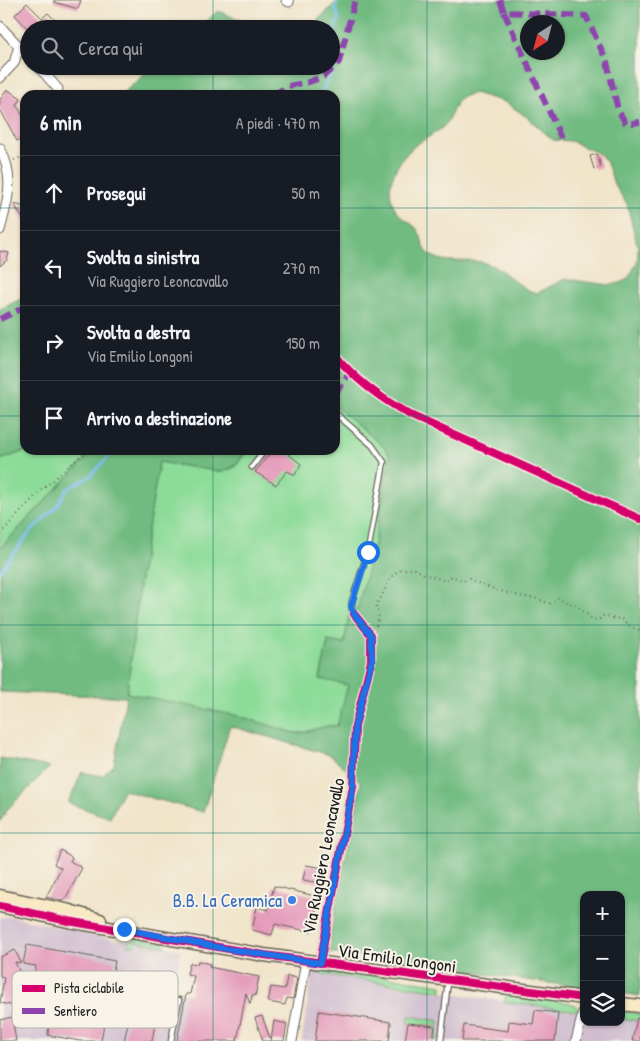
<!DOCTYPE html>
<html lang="it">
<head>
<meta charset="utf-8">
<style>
	body { margin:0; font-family:"Patrick Hand",sans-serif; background:#20242c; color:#f1f3f6 }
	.controls { position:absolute; right:15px; bottom:15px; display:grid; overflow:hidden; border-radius:10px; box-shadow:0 1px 4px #0004 }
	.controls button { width:45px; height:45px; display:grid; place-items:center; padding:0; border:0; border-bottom:1px solid #363941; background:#171b24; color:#f1f3f6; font:25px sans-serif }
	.compass { position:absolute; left:520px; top:15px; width:45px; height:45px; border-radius:50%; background:#171b24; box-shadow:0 1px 4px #0004; rotate:216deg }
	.stop { position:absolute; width:15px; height:15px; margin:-11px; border:4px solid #1a73e8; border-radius:50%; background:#fff }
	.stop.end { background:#1a73e8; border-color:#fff; box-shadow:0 1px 5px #0008 }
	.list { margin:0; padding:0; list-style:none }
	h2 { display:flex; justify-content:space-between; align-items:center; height:65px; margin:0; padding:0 20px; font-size:21px }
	h2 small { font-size:16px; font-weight:400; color:#9ea1a6 }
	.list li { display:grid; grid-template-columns:32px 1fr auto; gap:15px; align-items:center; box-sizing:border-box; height:75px; padding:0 20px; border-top:1px solid #363941 }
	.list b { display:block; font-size:19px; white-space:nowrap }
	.list p { margin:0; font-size:16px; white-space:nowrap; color:#9ea1a6 }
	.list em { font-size:16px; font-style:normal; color:#9ea1a6 }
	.icon { flex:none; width:28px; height:28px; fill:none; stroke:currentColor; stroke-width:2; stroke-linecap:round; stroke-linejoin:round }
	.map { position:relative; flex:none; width:640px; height:1041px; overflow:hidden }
	.search { position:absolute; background:#171b24; box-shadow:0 1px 4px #0004; left:20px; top:20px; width:320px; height:55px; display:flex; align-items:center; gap:12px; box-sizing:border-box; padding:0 18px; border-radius:28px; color:#9ea1a6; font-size:19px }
	.panel { position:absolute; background:#171b24; box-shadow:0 1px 4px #0004; left:20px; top:90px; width:320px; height:365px; border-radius:15px }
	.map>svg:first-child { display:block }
	.industrial { fill:#cfbdcf }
	.green { fill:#8cdb99; stroke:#547c5a }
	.forest { fill:#71bb81; stroke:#466c4e; fill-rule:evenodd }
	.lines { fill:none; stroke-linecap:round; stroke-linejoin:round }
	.stream { stroke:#7cbff2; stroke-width:2.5 }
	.building { fill:#e498b9 }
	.lane-casing { stroke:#666259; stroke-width:7 }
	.street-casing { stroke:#666259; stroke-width:11 }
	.secondary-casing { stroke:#666259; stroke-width:15 }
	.path { stroke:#666259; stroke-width:2; stroke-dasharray:1 4; stroke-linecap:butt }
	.lane { stroke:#fff; stroke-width:4.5 }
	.street { stroke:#fff; stroke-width:9 }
	.secondary { stroke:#f8e8c3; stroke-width:12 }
	.quiet { stroke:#8e44ad; stroke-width:6; stroke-dasharray:12 6; stroke-linecap:butt }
	.cycleway-casing { stroke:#f7f3e8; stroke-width:11 }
	.cycleway { stroke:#d6006c; stroke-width:8 }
	.route { stroke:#1a73e8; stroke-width:6 }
	.grid { fill:none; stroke:#0f766e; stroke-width:1; stroke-opacity:0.55 }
	.shop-dot { fill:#3f7fe0; stroke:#f7f3e8; stroke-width:2 }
	.labels { text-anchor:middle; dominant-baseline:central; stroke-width:4; stroke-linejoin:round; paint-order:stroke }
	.street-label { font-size:18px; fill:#1c1c1c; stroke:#f7f3e8 }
	.shop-label { font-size:18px; fill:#366cbe; stroke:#f7f3e8; text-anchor:end }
	.key { fill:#f7f3e8; stroke:#b5b2ab; stroke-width:1 }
	.key-label { font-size:14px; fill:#1c1c1c }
</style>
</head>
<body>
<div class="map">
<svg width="640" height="1041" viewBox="0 0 640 1041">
	<rect width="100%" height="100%" fill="#f7f3e8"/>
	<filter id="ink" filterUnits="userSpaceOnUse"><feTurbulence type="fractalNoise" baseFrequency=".02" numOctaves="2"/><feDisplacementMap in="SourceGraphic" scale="10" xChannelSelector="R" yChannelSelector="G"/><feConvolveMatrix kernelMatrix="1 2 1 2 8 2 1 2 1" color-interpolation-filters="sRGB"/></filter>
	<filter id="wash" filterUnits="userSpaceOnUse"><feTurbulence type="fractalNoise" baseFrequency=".0096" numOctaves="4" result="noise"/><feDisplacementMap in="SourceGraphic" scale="20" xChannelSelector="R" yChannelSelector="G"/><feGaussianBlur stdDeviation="1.12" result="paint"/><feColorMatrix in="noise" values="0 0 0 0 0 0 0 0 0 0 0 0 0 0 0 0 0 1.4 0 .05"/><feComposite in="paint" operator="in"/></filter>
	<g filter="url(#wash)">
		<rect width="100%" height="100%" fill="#f0e4c9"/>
		<g class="industrial">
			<path d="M10 916 116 940H133L181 950 173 992 220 998 211 1041H0V918Z"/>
			<path d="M312 973 578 1012 584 1013V1022H621V1019L640 1021V1041H302Z"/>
		</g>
		<g class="green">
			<path d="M335 406 382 445 390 455 374 545 357 611 349 616 344 644 328 641 320 678 348 685 338 726C320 724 310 734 295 733L127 693 140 578 159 462 223 472 235 467 248 450H335Z"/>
			<path d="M28 450H58L70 458 79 450H94L0 548V460Z"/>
			<path d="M139 938 164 943 166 947 136 941 135 946 128 945V942Z"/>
			<path d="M319 967 442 985V991L312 973Z"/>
			<path d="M507 993 570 1003 576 1006 579 1011 504 1002Z"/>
			<path d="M621 1010 640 1014V1021L621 1019Z"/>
			<path d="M409 1016 439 1021 436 1041H433L435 1026 408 1023Z"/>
		</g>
		<g class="forest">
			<path d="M339 0H640V996L621 993V895H584V988L327 952 361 782 330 755 230 726 203 812 123 790 110 818 68 803 82 772 102 776 114 765 126 697 0 692V548L94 450H248L235 466 223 472 159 462 140 578 127 693 239 716 295 733C310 734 320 724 337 726L348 685 320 679 328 641 344 644 349 616 357 611 374 545 390 455 382 445 335 406V95H121L154 66H331V29H308ZM528 22H558V52H528ZM474 93 505 102 527 117 553 140 571 141 600 154 607 163 614 184 627 204 638 248 637 262 629 278 620 283 609 285 565 279 537 293C518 289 507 270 488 264 470 257 450 266 432 256 420 249 424 237 416 228 409 221 401 218 396 210 381 187 398 159 417 144 426 138 435 134 443 127 451 119 453 106 460 98Z"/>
			<path d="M218 11 261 29H197Z"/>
			<path d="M25 297V450H28L0 460V309Z"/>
			<path d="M0 758 50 767 7 810 0 822Z"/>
		</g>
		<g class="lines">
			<g class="stream">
				<path d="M331 52 332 36 339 19 335 7 338 0"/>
				<path d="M323 95C322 79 339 74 331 58"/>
				<path d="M0 571 30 532 57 506 67 489 89 477 115 450"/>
			</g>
		</g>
		<g id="blocks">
			<g class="building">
				<path d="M54 0H81L78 9 54 2Z"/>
				<path d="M27 3 42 18 48 13 57 22 53 25 57 29H28L15 15Z"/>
				<path d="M7 89 21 99 17 105 25 120V136L17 141 0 109V100Z"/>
				<path d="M597 154 601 167 594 169 590 156Z"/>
				<path d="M14 204 25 207V222Z"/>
				<path d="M0 251 9 253 7 260 0 266Z"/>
				<path d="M273 450H283L301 464 295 475 287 471 276 485 255 472Z"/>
				<path d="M60 850 69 855 72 858 70 861 82 868 64 901 46 897 61 868 54 864Z"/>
				<path d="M306 865 324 868 322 883 303 880Z"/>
				<path d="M274 886 319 897 311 932 275 924 272 935 252 930 257 907 268 910Z"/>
				<path d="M27 945 115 961 101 1041H80L48 1035 49 1017 31 1014 42 1011 0 1003 4 977 0 976V957L15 950 21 963 15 962 31 996 36 966 23 964Z"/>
				<path d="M198 961 210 964 209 967 259 977 255 996 252 995 250 1004 246 993 237 1041H177L186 994H190L194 976 187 974 190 963 197 964Z"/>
				<path d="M287 976 297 978 293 999 287 998 285 1005 268 1002 271 987 285 989Z"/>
				<path d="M138 978 174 985 170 1008 158 1006 152 1041H124Z"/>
				<path d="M535 1010 558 1013 555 1041H462L464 1025 508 1031 509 1021 533 1024Z"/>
				<path d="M319 1011 391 1022 389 1041H315Z"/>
				<path d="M262 1016 271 1041 274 1021 287 1024 284 1041H263L255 1018Z"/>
				<path d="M12 1017 16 1041H0V1020Z"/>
				<path d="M637 1018 640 1019V1041H632Z"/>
				<path d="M408 1023 435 1026 433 1041H405Z"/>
			</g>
		</g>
	</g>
	<g filter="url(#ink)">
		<use href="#blocks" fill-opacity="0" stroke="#666259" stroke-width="1"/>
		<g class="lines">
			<defs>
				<g id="lane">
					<path d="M335 413 372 445 384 462 368 551 352 601V610L354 614"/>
					<path d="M252 467 265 450"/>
					<path d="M171 1041 179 1000"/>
					<path d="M441 1041 448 981"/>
				</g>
				<g id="street">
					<path d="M286 0 289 2"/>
					<path d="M0 26 29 57"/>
					<path d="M38 66 58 89"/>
					<path d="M0 78 14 63 19 46"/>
					<path d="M0 148C15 176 8 201 0 230"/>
					<path d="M320 963 353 786 355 726 371 661V635L354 614"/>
					<path d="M292 1041 306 961"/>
					<path d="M576 1041 584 1009"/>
				</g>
				<g id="secondary">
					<path d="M0 896 66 910 100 920"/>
					<path d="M0 906 68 921 264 955 584 998"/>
					<path d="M621 1004 640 1006"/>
				</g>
			</defs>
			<use href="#lane" class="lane-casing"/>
			<use href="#street" class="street-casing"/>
			<use href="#secondary" class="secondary-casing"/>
			<g class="path">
				<path d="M14 160 25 156"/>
				<path d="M0 534 37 494 88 450"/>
				<path d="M376 626 379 619 376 604C385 595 386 579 398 571 403 568 409 570 413 568L424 574 446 581 452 576 463 581 469 579C483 586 500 591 515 595 529 599 536 596 549 604L559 597 565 602 577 605 593 620 600 619 604 615 615 619 620 618 631 627 640 630"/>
			</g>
			<use href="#lane" class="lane"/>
			<use href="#street" class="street"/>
			<use href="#secondary" class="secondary"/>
			<g class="quiet">
				<path d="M500 0 504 12 586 16 607 62 618 110 626 124 640 122"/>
				<path d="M504 12 563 142"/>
				<path d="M273 95 288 86 309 82 324 76 339 62 355 0"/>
				<path d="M0 319 25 307"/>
				<path d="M335 394 350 372"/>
			</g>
			<defs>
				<g id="cycleway">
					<path d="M335 355C357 382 383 400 412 416L640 519"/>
					<path d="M0 906 68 921 264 955 584 998"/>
					<path d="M320 963 353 786 355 726 371 661V635L354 614"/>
				</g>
			</defs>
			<use href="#cycleway" class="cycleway-casing"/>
			<use href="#cycleway" class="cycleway"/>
		</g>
	</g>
	<g class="lines" filter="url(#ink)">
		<path class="route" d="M124 929 227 949 320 963 353 786 355 726 372 660 371 635 354 614 351 606 368 552"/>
	</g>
	<path class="grid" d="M213 0V29M427 0V1041M213 66V95M0 208H25M335 208H640M0 416H25M335 416H640M213 450V1041M0 625H640M0 833H640"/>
	<circle class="shop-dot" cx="292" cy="900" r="5"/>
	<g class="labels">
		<g class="street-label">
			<text transform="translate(323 856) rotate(-79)">Via Ruggiero Leoncavallo</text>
			<text transform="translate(397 958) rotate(8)">Via Emilio Longoni</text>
		</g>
		<g class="shop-label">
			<text x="282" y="900">B.B. La Ceramica</text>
		</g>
	</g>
	<rect x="12" y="971" width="166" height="57" rx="8" class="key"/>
	<rect x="22" y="985" width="23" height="7" fill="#d6006c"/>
	<rect x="22" y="1008" width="23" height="6" fill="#8e44ad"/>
	<g class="key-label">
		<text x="54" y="993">Pista ciclabile</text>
		<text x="54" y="1016">Sentiero</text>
	</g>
</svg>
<div class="controls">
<button>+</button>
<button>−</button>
<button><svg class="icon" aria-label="layers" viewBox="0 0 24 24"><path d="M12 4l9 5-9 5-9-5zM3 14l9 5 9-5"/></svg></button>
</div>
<svg class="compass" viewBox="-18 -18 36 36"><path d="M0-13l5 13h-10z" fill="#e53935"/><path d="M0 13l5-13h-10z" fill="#9ea1a6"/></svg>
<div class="stop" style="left:368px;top:552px"></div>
<div class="stop end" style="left:124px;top:929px"></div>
<div class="search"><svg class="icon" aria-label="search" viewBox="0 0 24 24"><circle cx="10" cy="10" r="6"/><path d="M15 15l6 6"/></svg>Cerca qui</div>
<section class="panel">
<h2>6 min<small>A piedi · 470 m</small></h2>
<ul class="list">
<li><svg class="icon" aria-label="ahead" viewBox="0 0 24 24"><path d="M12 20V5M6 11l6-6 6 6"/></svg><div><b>Prosegui</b></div><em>50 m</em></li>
<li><svg class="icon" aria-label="left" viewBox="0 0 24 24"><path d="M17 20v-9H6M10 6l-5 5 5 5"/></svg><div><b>Svolta a sinistra</b><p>Via Ruggiero Leoncavallo</p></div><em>270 m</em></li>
<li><svg class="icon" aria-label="right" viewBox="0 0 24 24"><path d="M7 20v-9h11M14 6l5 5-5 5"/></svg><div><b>Svolta a destra</b><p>Via Emilio Longoni</p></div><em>150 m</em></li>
<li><svg class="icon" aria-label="arrive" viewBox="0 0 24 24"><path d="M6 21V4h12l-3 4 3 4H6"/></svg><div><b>Arrivo a destinazione</b></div></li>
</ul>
</section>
</div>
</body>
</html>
